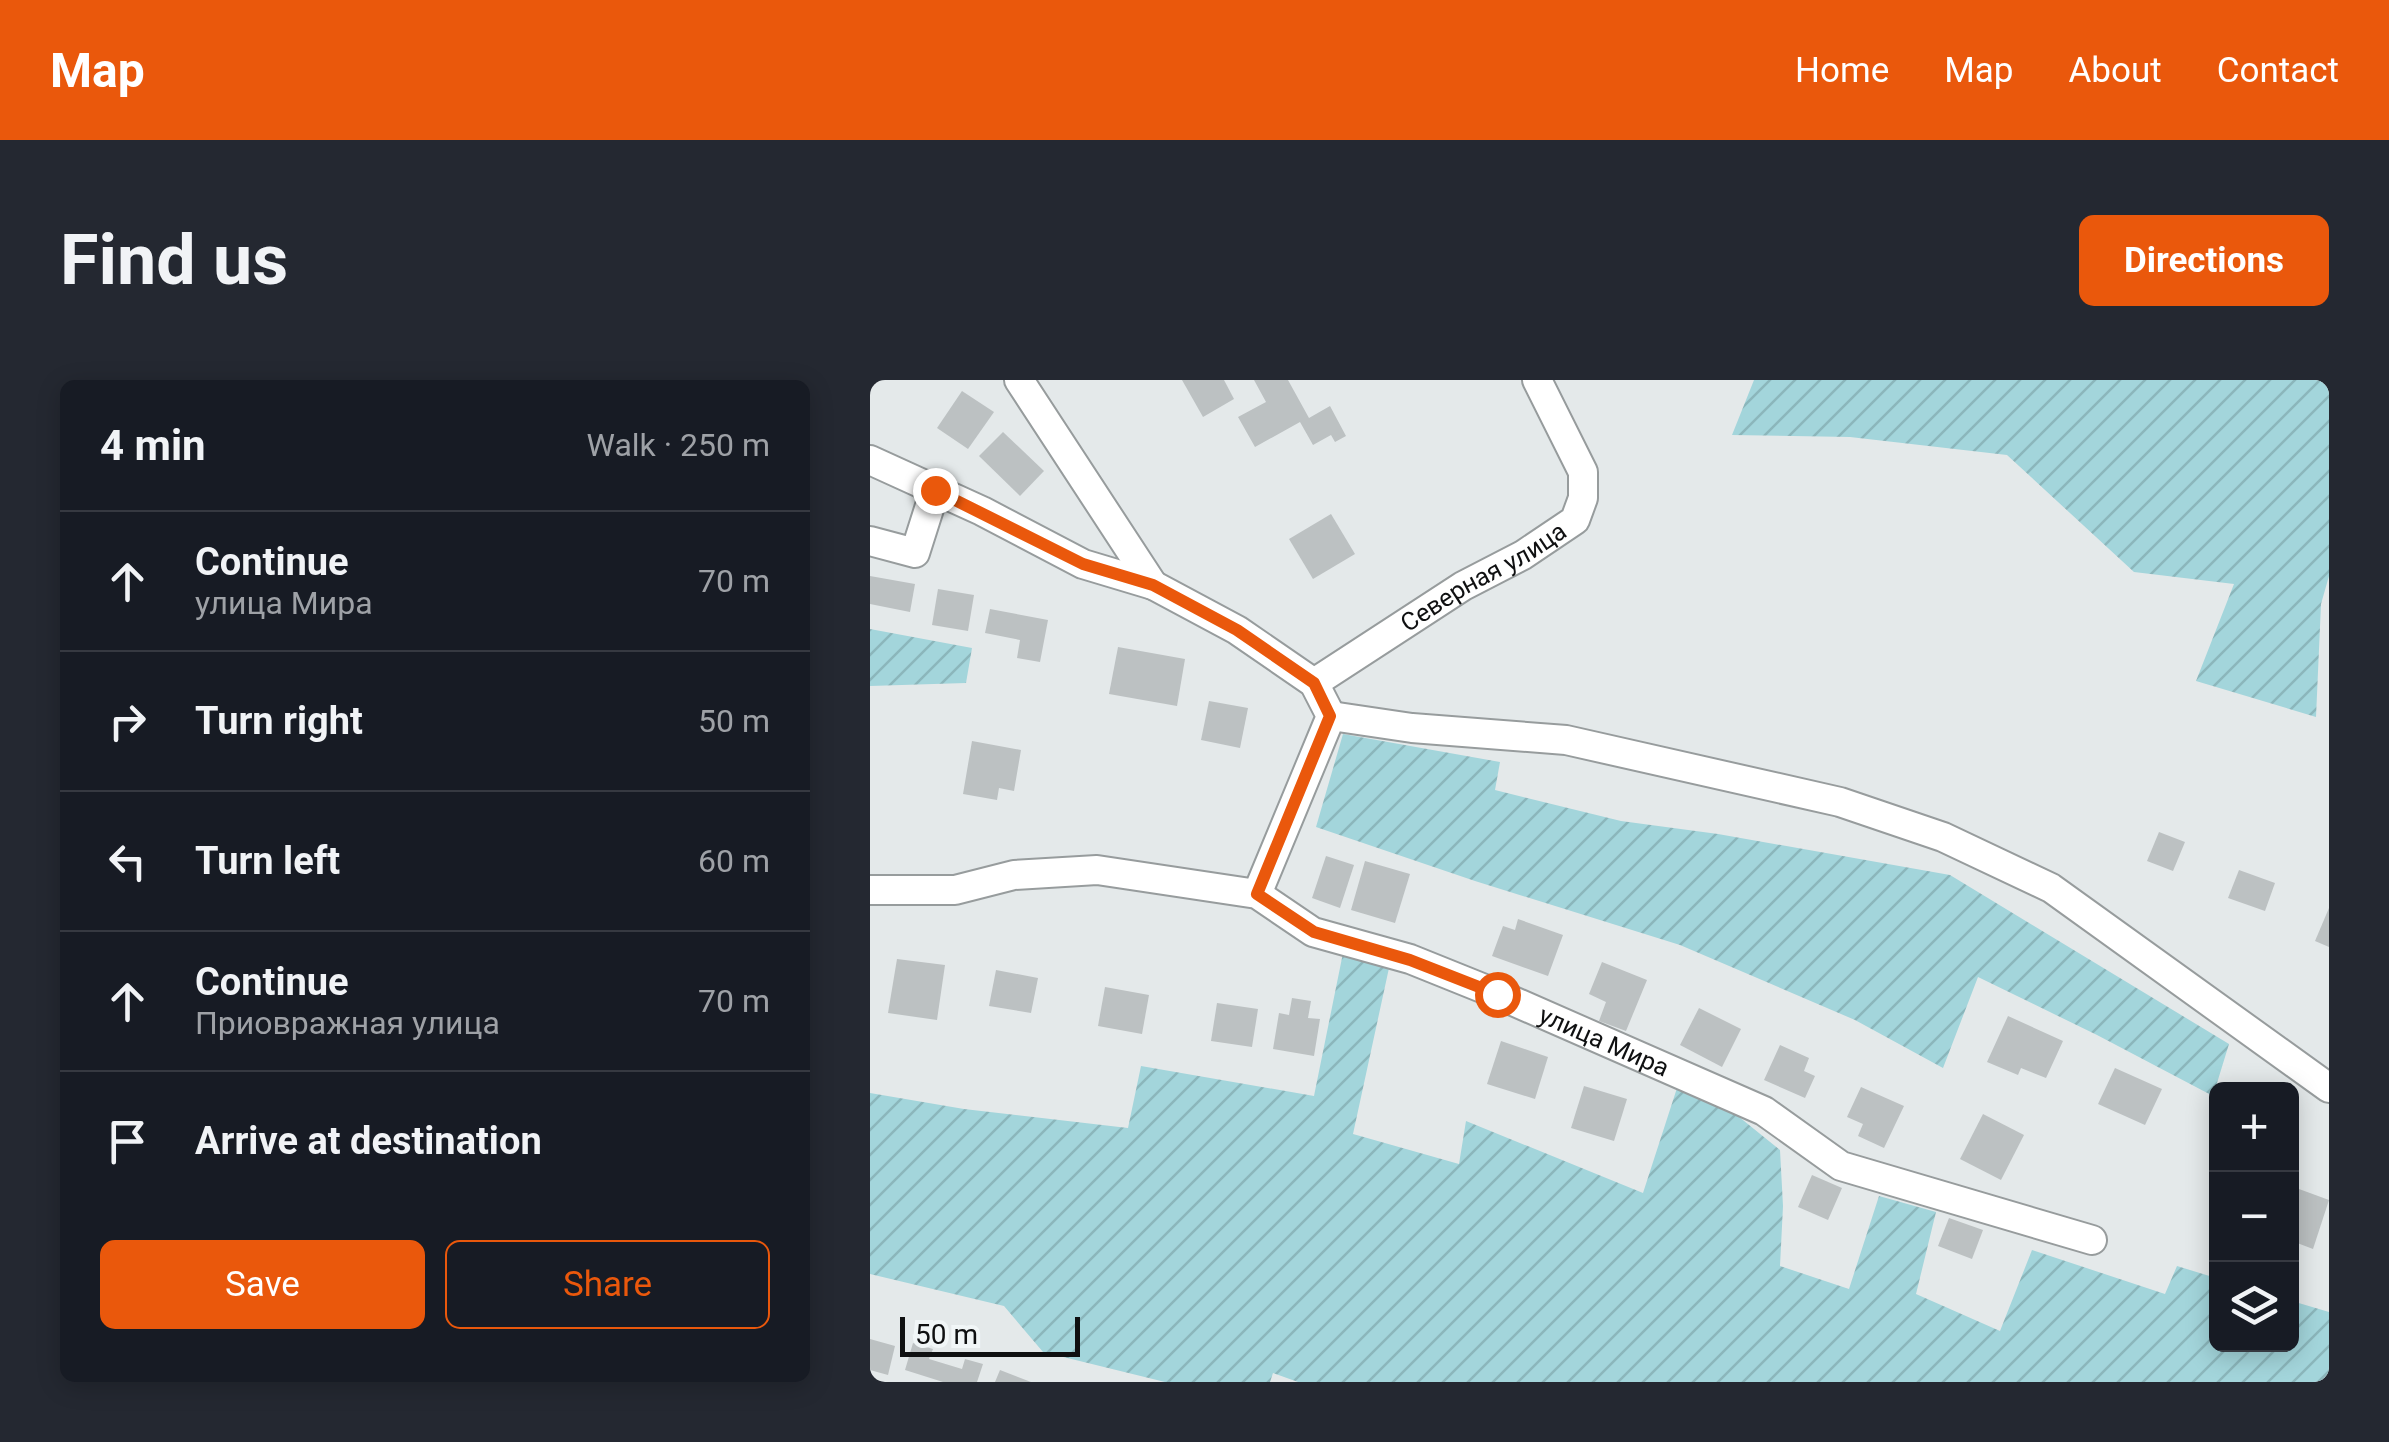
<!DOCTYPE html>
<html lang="en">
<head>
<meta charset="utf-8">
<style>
	body { margin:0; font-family:Roboto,sans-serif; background:#242831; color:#f1f3f6 }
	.controls { position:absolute; right:30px; bottom:30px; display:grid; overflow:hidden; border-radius:15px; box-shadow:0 5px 25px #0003 }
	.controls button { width:90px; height:90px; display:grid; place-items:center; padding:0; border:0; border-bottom:2px solid #363941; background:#171b24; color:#f1f3f6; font:50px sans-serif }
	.scale { position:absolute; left:30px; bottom:25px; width:180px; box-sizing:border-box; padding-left:10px; border:5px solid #0f1011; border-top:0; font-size:28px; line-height:35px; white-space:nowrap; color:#0f1011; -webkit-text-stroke:8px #f1f6f7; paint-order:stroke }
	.stop { position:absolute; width:30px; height:30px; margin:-22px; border:8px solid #ea580c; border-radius:50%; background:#fff }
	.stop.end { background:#ea580c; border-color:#fff; box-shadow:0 2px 10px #0008 }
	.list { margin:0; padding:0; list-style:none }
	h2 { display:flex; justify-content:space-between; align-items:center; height:130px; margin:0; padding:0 40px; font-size:42px }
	h2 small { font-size:32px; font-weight:400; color:#9ea1a6 }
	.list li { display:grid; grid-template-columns:65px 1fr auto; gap:30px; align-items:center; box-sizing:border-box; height:140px; padding:0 40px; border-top:2px solid #363941 }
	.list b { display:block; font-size:38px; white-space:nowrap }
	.list p { margin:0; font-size:32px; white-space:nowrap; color:#9ea1a6 }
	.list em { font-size:32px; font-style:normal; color:#9ea1a6 }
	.actions { display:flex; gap:20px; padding:30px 40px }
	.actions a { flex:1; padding:22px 0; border:2px solid #ea580c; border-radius:15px; text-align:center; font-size:35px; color:#ea580c }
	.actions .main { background:#ea580c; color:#fff }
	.icon { flex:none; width:55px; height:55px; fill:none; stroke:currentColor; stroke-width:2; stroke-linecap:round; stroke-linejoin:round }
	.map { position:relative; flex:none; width:1459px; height:1002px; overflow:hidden; border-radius:15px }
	header { display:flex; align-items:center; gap:60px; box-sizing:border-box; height:140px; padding:0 50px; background:#ea580c; color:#fff }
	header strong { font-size:48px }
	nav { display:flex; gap:55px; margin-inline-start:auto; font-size:35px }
	.intro { display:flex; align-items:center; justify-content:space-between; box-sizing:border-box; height:240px; padding:0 60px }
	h1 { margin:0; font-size:70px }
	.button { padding:25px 45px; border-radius:15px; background:#ea580c; color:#fff; font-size:35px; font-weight:700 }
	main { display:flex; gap:60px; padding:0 60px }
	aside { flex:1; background:#171b24; border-radius:15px; box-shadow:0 5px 25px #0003 }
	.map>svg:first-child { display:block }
	.garden { fill:url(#garden-furrows) }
	.building { fill:#bcc1c2 }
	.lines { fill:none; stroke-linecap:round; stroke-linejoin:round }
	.street-casing { stroke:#979c9d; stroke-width:32 }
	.street { stroke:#fff; stroke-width:28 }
	.route { stroke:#ea580c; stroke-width:12 }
	.labels { text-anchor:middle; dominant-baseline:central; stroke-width:8; stroke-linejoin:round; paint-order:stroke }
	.street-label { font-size:25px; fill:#0f1011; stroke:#f1f6f7 }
</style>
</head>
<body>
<header>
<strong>Map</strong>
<nav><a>Home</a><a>Map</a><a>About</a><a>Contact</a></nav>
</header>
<div class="intro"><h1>Find us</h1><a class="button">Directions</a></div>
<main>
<aside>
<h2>4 min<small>Walk · 250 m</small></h2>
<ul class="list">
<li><svg class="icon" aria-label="ahead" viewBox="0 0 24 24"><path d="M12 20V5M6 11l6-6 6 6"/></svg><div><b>Continue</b><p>улица Мира</p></div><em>70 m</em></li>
<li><svg class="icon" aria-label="right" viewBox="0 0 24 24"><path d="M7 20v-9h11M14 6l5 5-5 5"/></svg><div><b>Turn right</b></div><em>50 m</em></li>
<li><svg class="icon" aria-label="left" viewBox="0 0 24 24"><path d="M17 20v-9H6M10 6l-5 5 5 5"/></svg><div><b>Turn left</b></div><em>60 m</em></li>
<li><svg class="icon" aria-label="ahead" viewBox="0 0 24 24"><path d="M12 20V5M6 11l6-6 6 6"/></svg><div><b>Continue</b><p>Приовражная улица</p></div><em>70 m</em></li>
<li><svg class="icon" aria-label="arrive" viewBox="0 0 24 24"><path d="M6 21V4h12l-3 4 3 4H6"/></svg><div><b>Arrive at destination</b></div></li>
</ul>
<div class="actions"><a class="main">Save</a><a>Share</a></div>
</aside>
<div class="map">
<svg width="1459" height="1002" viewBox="0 0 1459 1002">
	<defs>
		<pattern id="garden-furrows" width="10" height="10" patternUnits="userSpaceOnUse" patternTransform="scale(2.5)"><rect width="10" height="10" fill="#a3d5db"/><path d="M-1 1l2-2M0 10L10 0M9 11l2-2" fill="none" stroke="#8bb6bb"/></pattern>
	</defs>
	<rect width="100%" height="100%" fill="#e4e9ea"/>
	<g class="garden">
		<path d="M884 0H1459V196L1451 224 1446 337 1326 301 1364 204 1264 192 1137 75 980 57 862 55Z"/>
		<path d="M0 249 102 268 96 303 0 306Z"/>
		<path d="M473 354 630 382 625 410 751 441 848 454 1080 495 1359 664 1343 716 1227 655 1108 597 1073 688 985 640 810 565 605 501 446 447Z"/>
		<path d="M473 573 519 588 483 754 589 784 596 741 773 813 807 708 858 728 910 770 913 826 910 886 979 909 1009 816 1066 832 1046 914 1130 951 1162 870 1295 914 1307 886 1346 898V964H1422V921L1459 932V1002H428L403 993 400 1002H295L173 972 134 926 0 894V713L94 729 258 748 271 686 444 716Z"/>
	</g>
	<g class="building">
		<path d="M312 0H354L364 19 333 37Z"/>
		<path d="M384 0H418L439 38 460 26 476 56 465 62 461 55 443 65 430 42 385 67 368 37 396 22Z"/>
		<path d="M92 11 124 32 98 69 67 48Z"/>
		<path d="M133 52 174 91 150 116 109 76Z"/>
		<path d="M461 134 485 174 443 199 419 159Z"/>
		<path d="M0 196 45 204 40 232 0 224Z"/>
		<path d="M68 209 104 215 98 251 62 245Z"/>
		<path d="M120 229 178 240 170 282 147 278 150 260 115 253Z"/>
		<path d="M248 267 315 279 307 326 239 314Z"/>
		<path d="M339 321 378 328 370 368 331 360Z"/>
		<path d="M102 361 151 370 144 411 129 408 127 420 93 414Z"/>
		<path d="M1289 452 1315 462 1303 491 1277 481Z"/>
		<path d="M456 476 484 485 470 528 442 518Z"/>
		<path d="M495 481 540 494 525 543 481 530Z"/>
		<path d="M1369 490 1405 503 1395 531 1358 518Z"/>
		<path d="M1459 528V567L1445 561Z"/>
		<path d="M648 539 693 555 678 596 622 576 633 546 645 550Z"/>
		<path d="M27 579 75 585 67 640 18 633Z"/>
		<path d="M732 582 777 600 756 651 729 641 736 622 719 614Z"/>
		<path d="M126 590 168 598 161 633 119 626Z"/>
		<path d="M235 607 279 615 272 654 228 646Z"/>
		<path d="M422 618 441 621 438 638 450 639 444 676 403 669 409 633 419 635Z"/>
		<path d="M347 623 388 629 382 667 341 661Z"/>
		<path d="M829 628 871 649 852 687 810 665Z"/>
		<path d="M1138 636 1193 661 1176 698 1151 688 1148 695 1117 682Z"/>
		<path d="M631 661 678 677 665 719 617 704Z"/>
		<path d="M910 665 939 678 934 691 945 696 935 718 894 700Z"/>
		<path d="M1245 688 1292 709 1275 745 1228 724Z"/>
		<path d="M714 706 757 719 744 761 701 748Z"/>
		<path d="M991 707 1034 726 1014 768 988 756 993 744 977 737Z"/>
		<path d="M1113 734 1154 755 1131 800 1090 779Z"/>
		<path d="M942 795 972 808 958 840 928 827Z"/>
		<path d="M1429 809 1459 820 1443 869 1422 861V829Z"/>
		<path d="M1079 838 1113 850 1102 879 1068 866Z"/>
		<path d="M0 959 25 966 18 995 0 990Z"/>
		<path d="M43 963 63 969 59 979 92 989 95 979 113 984 107 1002H73L35 990Z"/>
		<path d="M130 990 161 1002H125Z"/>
	</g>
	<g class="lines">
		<defs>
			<g id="street">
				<path d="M149 0 283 205"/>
				<path d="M0 80 112 131 213 184 283 205 367 250 444 303 461 336 387 514"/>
				<path d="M0 161 45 173 65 110"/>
				<path id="s1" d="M444 303 593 206 653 175 705 140 713 118V92L667 0"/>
				<path d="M461 336 542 348 696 360 970 422 1073 457 1181 508 1459 708"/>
				<path id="s2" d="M0 510H85L144 495 227 490 387 514 443 552 540 579 627 614 894 731 971 786 1222 860"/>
			</g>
		</defs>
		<use href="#street" class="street-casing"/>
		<use href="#street" class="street"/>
	</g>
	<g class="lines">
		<path class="route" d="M65 110 213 184 283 205 367 250 444 303 460 336 387 514 444 552 540 580 627 614"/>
	</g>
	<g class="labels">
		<g class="street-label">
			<text stroke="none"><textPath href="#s1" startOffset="200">Северная улица</textPath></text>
			<text stroke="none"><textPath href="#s2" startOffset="770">улица Мира</textPath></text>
		</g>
	</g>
</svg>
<div class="controls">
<button>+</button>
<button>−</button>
<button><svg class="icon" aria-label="layers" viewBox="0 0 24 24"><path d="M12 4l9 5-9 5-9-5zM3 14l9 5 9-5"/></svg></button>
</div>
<div class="scale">50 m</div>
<div class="stop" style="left:627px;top:614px"></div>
<div class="stop end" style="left:65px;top:110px"></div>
</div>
</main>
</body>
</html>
